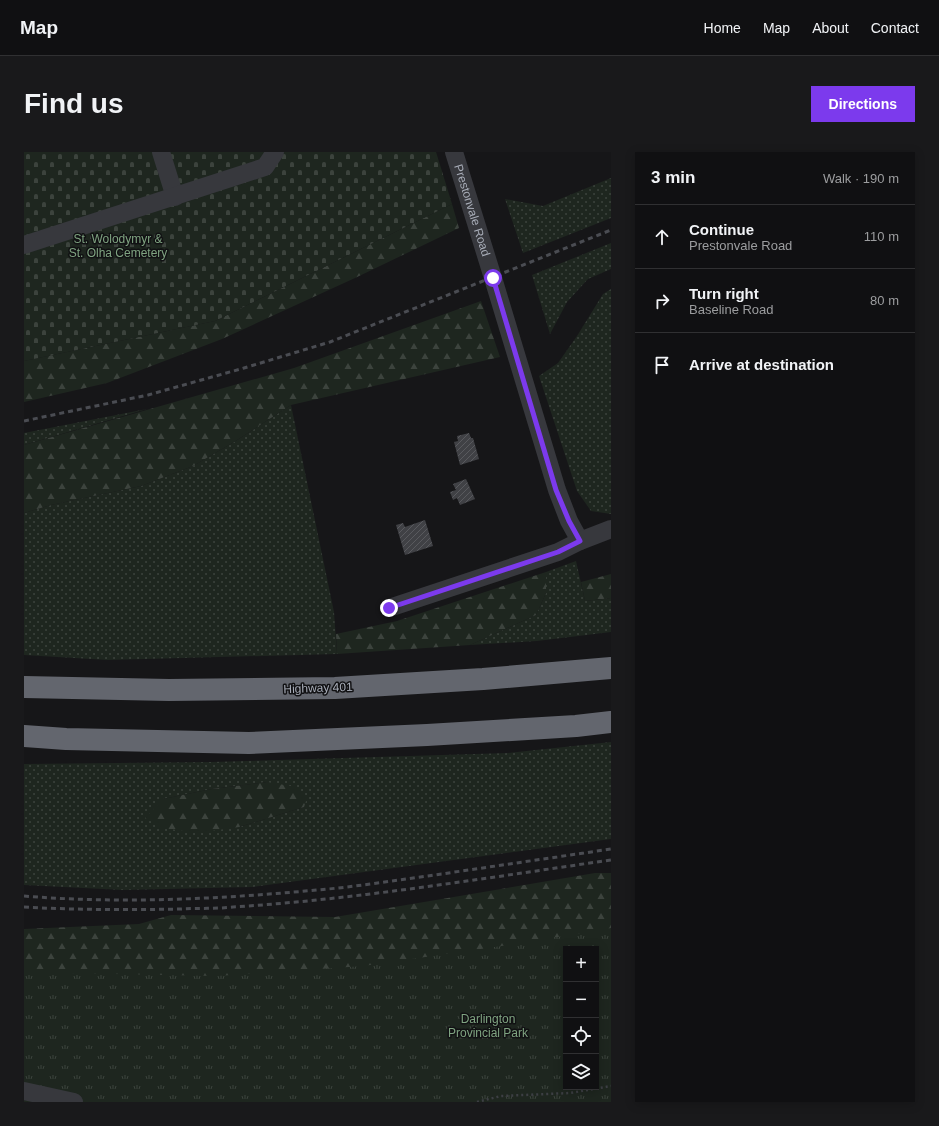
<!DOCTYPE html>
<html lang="en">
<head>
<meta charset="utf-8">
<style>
	body { margin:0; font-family:Arial,sans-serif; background:#19191b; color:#f1f3f6 }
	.controls { position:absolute; right:12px; bottom:12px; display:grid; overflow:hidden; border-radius:0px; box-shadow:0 2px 10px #0003 }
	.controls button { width:36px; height:36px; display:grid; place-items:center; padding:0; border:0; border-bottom:1px solid #303032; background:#101012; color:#f1f3f6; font:20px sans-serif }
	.stop { position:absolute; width:12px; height:12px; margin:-9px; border:3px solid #7c3aed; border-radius:50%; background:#fff }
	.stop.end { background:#7c3aed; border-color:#fff; box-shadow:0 1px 4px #0008 }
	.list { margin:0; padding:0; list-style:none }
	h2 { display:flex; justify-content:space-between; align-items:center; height:52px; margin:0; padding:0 16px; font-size:17px }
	h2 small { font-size:13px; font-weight:400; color:#9c9d9f }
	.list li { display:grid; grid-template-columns:26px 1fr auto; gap:12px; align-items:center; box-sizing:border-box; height:64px; padding:0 16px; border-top:1px solid #303032 }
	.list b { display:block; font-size:15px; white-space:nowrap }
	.list p { margin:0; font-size:13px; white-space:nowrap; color:#9c9d9f }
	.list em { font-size:13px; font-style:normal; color:#9c9d9f }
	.icon { flex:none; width:22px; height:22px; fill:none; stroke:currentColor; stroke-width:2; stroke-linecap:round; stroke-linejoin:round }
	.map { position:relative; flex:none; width:587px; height:950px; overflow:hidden; border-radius:0px }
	header { display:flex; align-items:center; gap:24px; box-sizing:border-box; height:56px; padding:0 20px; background:#101012; border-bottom:1px solid #303032 }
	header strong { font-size:19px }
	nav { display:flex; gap:22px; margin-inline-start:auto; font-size:14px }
	.intro { display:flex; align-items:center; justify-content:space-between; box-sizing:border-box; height:96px; padding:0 24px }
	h1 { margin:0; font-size:28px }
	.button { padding:10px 18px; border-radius:0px; background:#7c3aed; color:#fff; font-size:14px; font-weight:700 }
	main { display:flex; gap:24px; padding:0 24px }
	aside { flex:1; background:#101012; border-radius:0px; box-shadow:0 2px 10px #0003 }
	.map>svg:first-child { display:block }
	.grass { fill:url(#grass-dots); fill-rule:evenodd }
	.forest { fill:url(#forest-firs) }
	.cemetery { fill:url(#cemetery-stones) }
	.park { fill:url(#park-tufts); fill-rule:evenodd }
	.building { fill:url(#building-hatch) }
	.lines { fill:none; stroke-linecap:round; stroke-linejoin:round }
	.path { stroke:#3d3f44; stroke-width:2.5; stroke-dasharray:2 3; stroke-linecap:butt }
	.minor { stroke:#37383d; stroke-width:18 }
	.highway { stroke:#63666e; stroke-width:22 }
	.rail { stroke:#4a4c52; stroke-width:3; stroke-dasharray:5 4; stroke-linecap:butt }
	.route { stroke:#7c3aed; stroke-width:5 }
	.labels { text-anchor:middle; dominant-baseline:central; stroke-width:3; stroke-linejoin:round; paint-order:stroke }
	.street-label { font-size:12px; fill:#a8adb8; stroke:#111113 }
	.park-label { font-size:12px; fill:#7fa381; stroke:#111113 }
</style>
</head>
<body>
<header>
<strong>Map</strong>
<nav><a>Home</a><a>Map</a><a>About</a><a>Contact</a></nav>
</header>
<div class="intro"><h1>Find us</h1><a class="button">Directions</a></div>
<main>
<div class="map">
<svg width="587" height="950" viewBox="0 0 587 950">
	<defs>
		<pattern id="grass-dots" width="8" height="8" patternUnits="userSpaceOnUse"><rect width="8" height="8" fill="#1e261f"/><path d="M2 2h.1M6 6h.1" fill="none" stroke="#3c433d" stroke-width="1.8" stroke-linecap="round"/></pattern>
		<pattern id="forest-firs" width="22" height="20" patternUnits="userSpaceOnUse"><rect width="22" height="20" fill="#1e261f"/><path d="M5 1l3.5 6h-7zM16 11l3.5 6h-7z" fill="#3c433d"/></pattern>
		<pattern id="cemetery-stones" width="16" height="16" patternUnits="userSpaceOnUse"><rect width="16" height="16" fill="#1e261f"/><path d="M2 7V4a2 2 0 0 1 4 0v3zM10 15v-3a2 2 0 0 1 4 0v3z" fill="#3c433d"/></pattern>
		<pattern id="park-tufts" width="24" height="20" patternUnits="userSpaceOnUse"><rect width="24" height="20" fill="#1e261f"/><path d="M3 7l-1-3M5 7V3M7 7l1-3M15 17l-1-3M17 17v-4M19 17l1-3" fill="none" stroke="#3c433d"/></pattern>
		<pattern id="building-hatch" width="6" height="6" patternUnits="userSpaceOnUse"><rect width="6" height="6" fill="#404145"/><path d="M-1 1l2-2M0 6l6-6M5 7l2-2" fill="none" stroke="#595a5e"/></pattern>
	</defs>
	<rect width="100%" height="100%" fill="#161618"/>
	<g class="grass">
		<path d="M587 26V66L499 101 481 47 519 54Z"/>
		<path d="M587 91V117L564 127 543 150 526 182 508 123Z"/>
		<path d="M587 137V362L567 359 553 339 515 224 534 211 553 184 579 142Z"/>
		<path d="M267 253 310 460 313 502 84 508 0 503V361L27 353 117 334 169 314 210 290Z"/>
		<path d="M123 257 0 293V281Z"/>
		<path d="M552 409 561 449 587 446V480L513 489 446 493 512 463 522 441V420Z"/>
		<path d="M587 590V687L229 735 99 738 0 733V612L188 610 484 601ZM243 630 280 655 215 675 139 647 188 637Z"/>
	</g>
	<g class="forest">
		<path d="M428 52 435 76 331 126 198 187 83 231 0 250V209L191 169Z"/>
		<path d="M457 149 476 205 267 253 210 290 169 314 117 334 27 353 0 361V293L270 216Z"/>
		<path d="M522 420V441L512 463 446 493 313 502 312 482 373 469Z"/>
		<path d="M587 422V446L561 449 557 430Z"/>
		<path d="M243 630 272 635 283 646 280 655 215 675 173 681 139 676 121 666 139 647 188 637Z"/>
		<path d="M571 721H587V919L572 797H542L0 950V777L115 772 147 763 311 765Z"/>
	</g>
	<path class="cemetery" d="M0 0H412L428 52 191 169 0 209Z"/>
	<path class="park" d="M587 776V950H0V818L40 821 193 824 339 814 492 792ZM542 797H572V935H542Z"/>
	<g class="building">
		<path d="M445 281 447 286H449L455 307 436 313 430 290 434 289 433 284Z"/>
		<path d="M442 327 451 347 436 353 433 346 429 348 426 340 432 338 429 332Z"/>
		<path d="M401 368 409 394 381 403 372 373 379 371 381 375Z"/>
	</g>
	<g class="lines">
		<path class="path" d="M453 950 477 944 546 941 587 934"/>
		<g class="minor">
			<path d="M137 0 151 45"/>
			<path id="s1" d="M430 0 469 126 533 338 545 369 556 389"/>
			<path d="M0 93 241 15 251 0"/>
			<path d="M365 456 534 400 556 389 587 377"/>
			<path d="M0 939 50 950"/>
		</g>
		<g class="highway">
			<path d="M0 535 145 538 311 536 459 527 587 516"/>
			<path d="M0 584 42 587 225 591 403 583 552 574 587 570"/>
		</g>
		<g class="rail">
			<path d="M0 269 124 243 220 216 306 190 587 78"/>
			<path d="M0 744C97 752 196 747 293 738 330 735 367 729 404 724 465 715 526 706 587 697"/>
			<path d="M0 755C52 758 105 758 157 757 174 756 192 757 209 755 336 747 461 726 587 708"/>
		</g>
	</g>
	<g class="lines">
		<path class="route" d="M365 456 534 400 556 389 545 369 532 338 469 126"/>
	</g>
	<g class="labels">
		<g class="street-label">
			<text stroke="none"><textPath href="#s1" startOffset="61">Prestonvale Road</textPath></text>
			<text transform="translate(294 536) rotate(-2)">Highway 401</text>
		</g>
		<g class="park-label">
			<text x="94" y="87">St. Wolodymyr &amp;<tspan x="94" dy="14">St. Olha Cemetery</tspan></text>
			<text x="464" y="867">Darlington<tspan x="464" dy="14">Provincial Park</tspan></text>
		</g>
	</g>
</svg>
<div class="controls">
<button>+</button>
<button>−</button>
<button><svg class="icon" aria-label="locate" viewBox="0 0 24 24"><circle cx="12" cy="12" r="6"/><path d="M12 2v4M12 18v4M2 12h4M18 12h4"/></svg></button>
<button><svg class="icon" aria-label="layers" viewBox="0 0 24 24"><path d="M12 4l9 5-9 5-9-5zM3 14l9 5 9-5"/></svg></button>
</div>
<div class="stop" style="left:469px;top:126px"></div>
<div class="stop end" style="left:365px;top:456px"></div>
</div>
<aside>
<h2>3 min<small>Walk · 190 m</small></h2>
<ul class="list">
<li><svg class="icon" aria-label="ahead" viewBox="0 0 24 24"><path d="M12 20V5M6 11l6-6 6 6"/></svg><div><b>Continue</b><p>Prestonvale Road</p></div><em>110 m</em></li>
<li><svg class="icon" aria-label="right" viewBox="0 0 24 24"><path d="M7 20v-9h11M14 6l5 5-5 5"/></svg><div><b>Turn right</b><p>Baseline Road</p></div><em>80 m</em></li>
<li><svg class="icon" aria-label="arrive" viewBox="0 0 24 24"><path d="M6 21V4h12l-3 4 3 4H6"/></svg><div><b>Arrive at destination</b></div></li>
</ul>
</aside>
</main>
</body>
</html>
